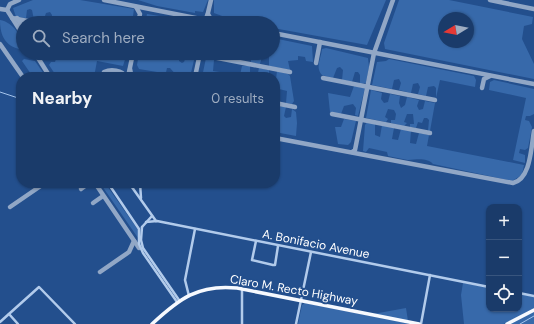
<!DOCTYPE html>
<html lang="en">
<head>
<meta charset="utf-8">
<style>
	body { margin:0; font-family:"DM Sans",sans-serif; background:#274672; color:#f1f3f6 }
	.controls { position:absolute; right:12px; bottom:12px; display:grid; overflow:hidden; border-radius:8px; box-shadow:0 1px 3px #0004 }
	.controls button { width:36px; height:36px; display:grid; place-items:center; padding:0; border:0; border-bottom:1px solid #38557e; background:#1a3b6a; color:#f1f3f6; font:20px sans-serif }
	.compass { position:absolute; left:438px; top:12px; width:36px; height:36px; border-radius:50%; background:#1a3b6a; box-shadow:0 1px 3px #0004; rotate:260deg }
	.list { margin:0; padding:0; list-style:none }
	h2 { display:flex; justify-content:space-between; align-items:center; height:52px; margin:0; padding:0 16px; font-size:17px }
	h2 small { font-size:13px; font-weight:400; color:#9fadc1 }
	.icon { flex:none; width:22px; height:22px; fill:none; stroke:currentColor; stroke-width:2; stroke-linecap:round; stroke-linejoin:round }
	.map { position:relative; flex:none; width:534px; height:324px; overflow:hidden }
	.search { position:absolute; background:#1a3b6a; box-shadow:0 1px 3px #0004; left:16px; top:16px; width:264px; height:44px; display:flex; align-items:center; gap:10px; box-sizing:border-box; padding:0 14px; border-radius:22px; color:#9fadc1; font-size:15px }
	.panel { position:absolute; background:#1a3b6a; box-shadow:0 1px 3px #0004; left:16px; top:72px; width:264px; height:116px; border-radius:16px }
	.map>svg:first-child { display:block }
	.green { fill:#3769aa; fill-rule:evenodd }
	.lines { fill:none; stroke-linecap:round; stroke-linejoin:round }
	.stream { stroke:#a6c5ec; stroke-width:1 }
	.taxiway { stroke:#91a7c6; stroke-width:4.5 }
	.minor { stroke:#b2cbeb; stroke-width:2.5 }
	.major { stroke:#f6f9fe; stroke-width:3.5 }
	.labels { text-anchor:middle; dominant-baseline:central; stroke-width:4; stroke-linejoin:round; paint-order:stroke }
	.street-label { font-size:12px; fill:#fff; stroke:#234f8d }
</style>
</head>
<body>
<div class="map">
<svg width="534" height="324" viewBox="0 0 534 324">
	<rect width="100%" height="100%" fill="#234f8d"/>
	<g class="green">
		<path d="M33 0H80L134 9 132 23H89L85 19 81 23H70V18L67 16 64 18 63 23H52V15L50 12 46 13 43 22 34 20 32 10 30 9 27 10 26 18 16 17 13 8Z"/>
		<path d="M138 0H208L203 12 195 11V13L157 6Z"/>
		<path d="M214 0H386L367 45 273 28V23H247L221 18 222 16 214 13Z"/>
		<path d="M399 0H449L533 17 532 24 524 26 522 39 534 64V79L385 49 384 43ZM444 18H468V42H444Z"/>
		<path d="M147 14 179 19 190 23H145Z"/>
		<path d="M0 20C13 22 23 37 23 50 6 47 0 37 0 20Z"/>
		<path d="M273 38 312 46 313 62 306 61 305 57 298 56V60L288 61 290 70 269 66V53H273Z"/>
		<path d="M326 48 368 58 369 67 366 83 360 84V75L358 72H355L352 82 342 80 343 70 340 67 337 68 333 78 322 75C315 67 321 59 322 49Z"/>
		<path d="M40 53H127L123 66 97 61 94 77H57L49 65 51 62H55L56 59Z"/>
		<path d="M139 53H161V58L163 60 166 58 168 53H179V61L182 63 184 62 187 54 195 56 190 77H178L170 68H167L165 77H163V73L139 69 137 65Z"/>
		<path d="M232 53H244L243 60 233 59Z"/>
		<path d="M251 53H263L260 64 251 62Z"/>
		<path d="M206 58 214 60 213 71 240 75 242 66H250V77H202Z"/>
		<path d="M24 59 35 61 46 77H33L22 61Z"/>
		<path d="M389 59 474 76 476 80 475 87 440 80 436 98V88L434 86 428 87 426 96 418 94 420 87 418 83 413 84 411 93 399 90 401 83 399 79 394 80 392 89 372 85 377 62 386 61Z"/>
		<path d="M259 68 269 70V77H257Z"/>
		<path d="M277 71 288 74 290 76 294 101 292 104 286 103 287 91 275 88Z"/>
		<path d="M494 80 534 89V114L530 116H526L525 120 529 121 532 127 528 148 525 150 520 149 519 153 525 155V163L513 160 526 98 489 90 490 82Z"/>
		<path d="M354 86 365 88 358 116 355 115 356 108 353 104 344 106 341 114 330 112 328 93 350 97Z"/>
		<path d="M371 90 382 93 381 99 384 103 388 102 390 94 400 96 399 103 401 108 405 105 407 97 419 100 417 106 419 110 423 109 425 101 435 103 430 131H428L429 120 427 118H424L422 123 418 122 416 128 410 127V124H414L413 114H407L404 122 407 123 404 126 391 123V120H395L396 114 394 110 388 109 385 117 388 119 386 122 366 118Z"/>
		<path d="M275 105 286 107 284 116 286 118 291 117 292 109 296 112 297 123 296 136 275 132Z"/>
		<path d="M344 119 356 121 351 142 348 145 338 144 335 127H341Z"/>
		<path d="M367 122 375 124V135L380 137 382 125 394 128 392 139 398 140 401 129 411 131 410 143 416 144 419 133 429 135 427 146 524 165 522 175 512 181 433 164C426 157 416 160 408 160 401 159 394 157 388 156L387 152 369 148 366 152 363 151 365 125Z"/>
		<path d="M100 183H105L138 230V238Z"/>
		<path d="M463 283 489 288V309H519V294L534 297V309L504 324H464L461 295Z"/>
		<path d="M305 303 411 324H298L302 305Z"/>
		<path d="M406 308 408 321 373 314Z"/>
		<path d="M534 311V324H508Z"/>
	</g>
	<g class="lines">
		<g class="stream">
			<path d="M0 92 21 99"/>
			<path d="M520 324 534 316"/>
		</g>
		<g class="taxiway">
			<path d="M104 0 221 23"/>
			<path d="M490 0 534 9"/>
			<path d="M136 7 140 14 138 23"/>
			<path d="M0 9 7 10 23 35"/>
			<path d="M7 10 10 4 19 0"/>
			<path d="M207 17 211 0"/>
			<path d="M12 18 38 23"/>
			<path d="M17 18 22 26"/>
			<path d="M201 19 206 18 208 14 212 21"/>
			<path d="M273 33 534 84"/>
			<path d="M0 44 23 77"/>
			<path d="M35 53 50 77"/>
			<path d="M192 53 290 72"/>
			<path d="M316 63 320 42"/>
			<path d="M130 69 131 74 134 77"/>
			<path d="M102 77 104 72C111 69 122 70 126 77"/>
			<path d="M128 77 133 53"/>
			<path d="M195 77 200 53"/>
			<path d="M323 78 435 100"/>
			<path d="M482 88 484 79 490 76"/>
			<path d="M275 103 295 107"/>
			<path d="M332 114 430 133"/>
			<path d="M275 138 513 183C531 179 531 147 534 131"/>
			<path d="M352 152 355 150 374 53 393 0"/>
			<path d="M95 183 139 248"/>
			<path d="M81 189 89 183"/>
			<path d="M93 203 103 196"/>
			<path d="M10 207 45 183"/>
			<path d="M100 272 129 252 134 241"/>
		</g>
		<g class="minor">
			<path d="M108 183 139 229V244L143 253 177 302"/>
			<path d="M129 183 156 221"/>
			<path d="M140 183 141 198"/>
			<path d="M146 222 157 221 489 287"/>
			<path d="M142 227 141 240 143 248 179 300"/>
			<path d="M142 227 152 216"/>
			<path d="M256 241 252 260 273 265H275L278 246"/>
			<path d="M519 293 534 296"/>
			<path d="M189 296 185 280 195 229"/>
			<path d="M9 314 18 324"/>
			<path d="M0 322 39 287 75 324"/>
			<path d="M242 324V289"/>
			<path d="M296 324 311 252"/>
			<path d="M421 324 430 275"/>
		</g>
		<g class="major">
			<path d="M152 324C179 299 198 284 237 288L419 324"/>
			<path d="M507 324 534 310"/>
		</g>
	</g>
	<g class="labels">
		<g class="street-label">
			<text transform="translate(316 244) rotate(11)">A. Bonifacio Avenue</text>
			<text transform="translate(294 290) rotate(10)">Claro M. Recto Highway</text>
		</g>
	</g>
</svg>
<div class="controls">
<button>+</button>
<button>−</button>
<button><svg class="icon" aria-label="locate" viewBox="0 0 24 24"><circle cx="12" cy="12" r="6"/><path d="M12 2v4M12 18v4M2 12h4M18 12h4"/></svg></button>
</div>
<svg class="compass" viewBox="-18 -18 36 36"><path d="M0-13l5 13h-10z" fill="#e53935"/><path d="M0 13l5-13h-10z" fill="#9fadc1"/></svg>
<div class="search"><svg class="icon" aria-label="search" viewBox="0 0 24 24"><circle cx="10" cy="10" r="6"/><path d="M15 15l6 6"/></svg>Search here</div>
<section class="panel">
<h2>Nearby<small>0 results</small></h2>
<ul class="list">
</ul>
</section>
</div>
</body>
</html>
